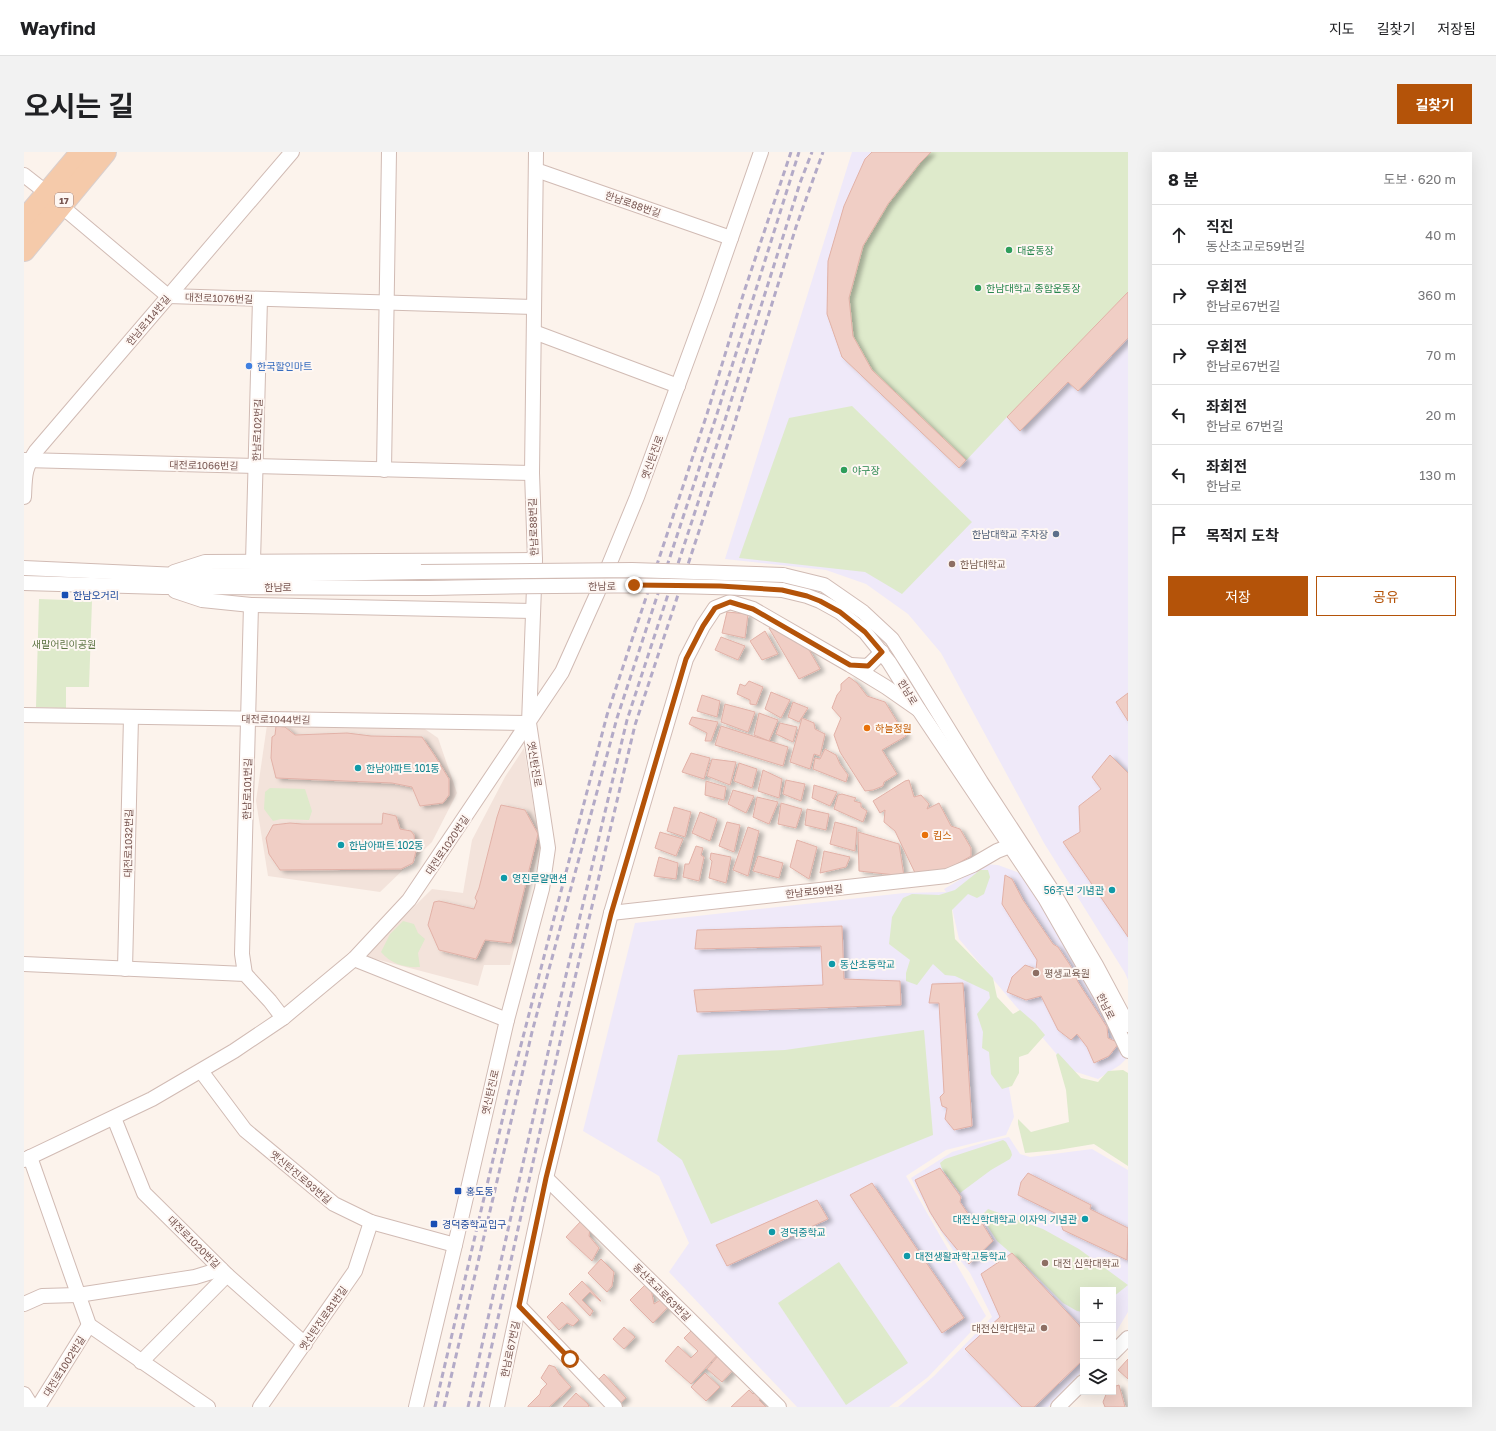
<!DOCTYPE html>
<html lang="ko">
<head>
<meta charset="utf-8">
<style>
	body { margin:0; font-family:"Golos Text","Noto Sans KR",sans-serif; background:#f2f2f2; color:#202124 }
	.controls { position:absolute; right:12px; bottom:12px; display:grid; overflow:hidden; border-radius:0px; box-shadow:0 4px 16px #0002 }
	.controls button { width:36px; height:36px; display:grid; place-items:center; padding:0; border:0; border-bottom:1px solid #e0e0e0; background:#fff; color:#202124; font:20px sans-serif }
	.stop { position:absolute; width:12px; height:12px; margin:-9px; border:3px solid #b45309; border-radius:50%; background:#fff }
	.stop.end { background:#b45309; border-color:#fff; box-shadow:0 1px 4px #0008 }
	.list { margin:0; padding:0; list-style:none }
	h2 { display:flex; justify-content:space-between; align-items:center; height:52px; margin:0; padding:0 16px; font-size:17px }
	h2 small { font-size:13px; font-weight:400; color:#757577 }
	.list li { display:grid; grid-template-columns:26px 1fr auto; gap:12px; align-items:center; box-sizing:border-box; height:60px; padding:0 16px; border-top:1px solid #e0e0e0 }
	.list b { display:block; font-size:15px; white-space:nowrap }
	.list p { margin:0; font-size:13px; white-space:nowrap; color:#757577 }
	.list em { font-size:13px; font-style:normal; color:#757577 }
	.actions { display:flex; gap:8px; padding:12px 16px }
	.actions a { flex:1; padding:9px 0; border:1px solid #b45309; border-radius:0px; text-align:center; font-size:14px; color:#b45309 }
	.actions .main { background:#b45309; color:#fff }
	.icon { flex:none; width:22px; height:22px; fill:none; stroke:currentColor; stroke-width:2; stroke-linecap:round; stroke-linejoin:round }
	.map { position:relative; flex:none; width:1104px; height:1255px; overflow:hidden; border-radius:0px }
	header { display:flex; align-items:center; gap:24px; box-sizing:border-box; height:56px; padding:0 20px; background:#fff; border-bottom:1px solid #e0e0e0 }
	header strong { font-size:19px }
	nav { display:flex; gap:22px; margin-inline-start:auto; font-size:14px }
	.intro { display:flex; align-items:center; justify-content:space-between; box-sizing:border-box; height:96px; padding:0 24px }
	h1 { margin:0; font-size:28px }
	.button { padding:10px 18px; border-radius:0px; background:#b45309; color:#fff; font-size:14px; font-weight:700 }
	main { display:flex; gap:24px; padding:0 24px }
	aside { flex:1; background:#fff; border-radius:0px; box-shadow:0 4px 16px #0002 }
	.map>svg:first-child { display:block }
	.residential { fill:#f3e3db }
	.education { fill:#efe9f9 }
	.green { fill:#deeacb }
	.building { fill:#f0cec5; stroke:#e2b1a7; filter:url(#shadow) }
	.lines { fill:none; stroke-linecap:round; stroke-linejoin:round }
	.minor-casing { stroke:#d1bbb4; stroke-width:16 }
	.primary-casing { stroke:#d9cfce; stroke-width:24 }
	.minor { stroke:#fff; stroke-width:14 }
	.primary { stroke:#f5caaa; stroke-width:22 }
	.rail { stroke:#b3aac7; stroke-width:3; stroke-dasharray:6 4; stroke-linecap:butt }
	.minor-bridge-casing { stroke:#d1bbb4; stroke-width:16; stroke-linecap:butt }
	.minor-bridge { stroke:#fff; stroke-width:14 }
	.route { stroke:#b45309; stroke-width:5 }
	.leisure-dot { fill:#2e9e5b; stroke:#fef7f3; stroke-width:1.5 }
	.shop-dot { fill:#3f7fe0; stroke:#fef7f3; stroke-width:1.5 }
	.service-dot { fill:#5c6f8a; stroke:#fef7f3; stroke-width:1.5 }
	.education-dot { fill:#8d6e63; stroke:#fef7f3; stroke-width:1.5 }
	.transit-dot { fill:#1a4fb4; stroke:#fef7f3; stroke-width:1.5 }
	.food-dot { fill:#e8710a; stroke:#fef7f3; stroke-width:1.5 }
	.culture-dot { fill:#0f9aa8; stroke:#fef7f3; stroke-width:1.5 }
	.labels { text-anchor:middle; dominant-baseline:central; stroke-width:4; stroke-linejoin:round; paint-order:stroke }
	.shield { fill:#fef7f3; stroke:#a08681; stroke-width:1 }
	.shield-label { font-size:9px; font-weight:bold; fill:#775550 }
	.street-label { font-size:10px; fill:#775550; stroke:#fef7f3 }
	.leisure-label { font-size:10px; fill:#27864d; stroke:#fef7f3; text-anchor:start }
	.shop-label { font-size:10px; fill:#366cbe; stroke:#fef7f3; text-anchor:start }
	.service-label { font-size:10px; fill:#4e5e75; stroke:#fef7f3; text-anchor:end }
	.education-label { font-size:10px; fill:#785e54; stroke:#fef7f3; text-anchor:start }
	.transit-label { font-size:10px; fill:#164399; stroke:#fef7f3; text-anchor:start }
	.park-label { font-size:10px; fill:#5e7545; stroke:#fef7f3 }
	.food-label { font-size:10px; fill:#c56008; stroke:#fef7f3; text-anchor:start }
	.culture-label { font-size:10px; fill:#0d838f; stroke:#fef7f3; text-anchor:start }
</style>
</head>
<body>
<header>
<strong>Wayfind</strong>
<nav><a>지도</a><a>길찾기</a><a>저장됨</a></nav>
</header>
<div class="intro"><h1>오시는 길</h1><a class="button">길찾기</a></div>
<main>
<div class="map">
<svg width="1104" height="1255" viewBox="0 0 1104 1255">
	<defs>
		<filter id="shadow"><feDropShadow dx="4.5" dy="2.5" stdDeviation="2" flood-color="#0004"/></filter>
	</defs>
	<rect width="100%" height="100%" fill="#fcf3ec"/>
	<g class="residential">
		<path d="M243 573 398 575 414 586 433 641 408 690 356 740 244 724 232 649Z"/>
		<path d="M500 596 516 693 486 813H460L454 834 340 804 408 737 439 741 448 688 481 625Z"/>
	</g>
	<g class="education">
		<path d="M828 0H1104V828L1101 821 1020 691 917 501 884 462 842 432 802 418 701 407Z"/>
		<path d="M956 712 974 713 993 720 1001 725 1079 855 1103 906 1096 913 1074 927 1046 918 935 787 926 747 931 791 968 835 990 965 982 983 922 998 882 1024 962 1164 904 1225 865 1255H773L645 1120 665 1091 635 1024 559 979 611 771 880 741 922 740 920 737 937 727Z"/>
		<path d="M985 985 996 1002 1006 1005 1068 997 1104 1018V1160L1089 1185V1138H1059V1218L1024 1255H874L910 1224 968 1165 946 1121 930 1100 905 1060 887 1026 928 1000 962 990Z"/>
	</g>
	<g class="green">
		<path d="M848 0H1104V186L1054 239 1044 230 996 279 983 265 935 316 818 205 803 162 804 109 820 54Z"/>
		<path d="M828 254 948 370 878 442 841 420 715 406 765 266Z"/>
		<path d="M15 447 68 449 65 535H42V556L12 555Z"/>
		<path d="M246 636 281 637 288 659 285 668 257 667 249 669 240 657 241 640Z"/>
		<path d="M956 718H964L966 725 960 742 953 746 944 742 928 758 931 787 969 826 973 845 989 862 996 858 1011 871 1021 883 1004 902 995 905V921L988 934 978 937 967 922 965 900 958 896 959 880 953 862 966 846 965 840 931 824 921 823 909 812 893 833 882 829V821L886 808 865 792 868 765 879 746 888 742 915 743 931 738Z"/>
		<path d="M379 769 390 772 394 781 401 787 394 801 396 815C381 816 367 812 357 800L366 782Z"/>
		<path d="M900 878 909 983 687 1072 658 1008 633 989 654 903 761 898Z"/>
		<path d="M1034 901 1057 926 1074 930 1084 919 1099 918 1104 921V1014L1070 992 1034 998 1001 1001 994 972V967L1007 980 1045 970 1042 938 1032 903Z"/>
		<path d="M979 988 982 990 987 999 988 1003 986 1007 967 1018 936 1041 918 1017 916 1011 921 1007Z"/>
		<path d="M964 1057 1019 1077 1055 1097 1104 1133 1089 1145V1138H1059V1160L1053 1159 1039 1151 1003 1115 973 1089 957 1064Z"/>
		<path d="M815 1110 884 1211 822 1253 754 1151Z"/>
	</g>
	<g class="building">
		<path d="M848 0H907L895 12 864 52 839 94 825 146 829 184 848 218 942 308 935 316 818 205 803 162 804 109 820 54 841 7Z"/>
		<path d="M1104 140V186L1054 239 1044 230 996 279 983 265Z"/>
		<path d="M703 460 724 462 721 486 698 481Z"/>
		<path d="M751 473 781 491 796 517 775 527 745 476Z"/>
		<path d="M741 479 754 502 738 508 726 489Z"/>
		<path d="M697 485 721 494 714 508 691 498Z"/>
		<path d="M825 525 833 531 843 544 861 550 882 584 858 598 873 622 860 630 859 634 849 638 841 639 816 600 810 583 817 566 808 556 813 543 817 538V532Z"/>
		<path d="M725 529 739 535 732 553 726 552V548L713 542 716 532 721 534Z"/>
		<path d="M747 540 766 548 757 566 741 557Z"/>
		<path d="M1104 541V569L1092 550Z"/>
		<path d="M678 543 696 549 693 565 673 559Z"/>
		<path d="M769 550 784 556 775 570 764 565Z"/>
		<path d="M701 552 731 560 724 580 697 570Z"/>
		<path d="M735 561 754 568 745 589 730 583Z"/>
		<path d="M668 565 694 570 687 589H681L683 581 665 572Z"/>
		<path d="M778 566 790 571 791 577 801 582 796 604 790 602 786 617 766 610Z"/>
		<path d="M756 571 773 575 769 590 752 582Z"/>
		<path d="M252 574 261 575 271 583 323 581 347 584 398 585 411 604 425 627V643L419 651 396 654 388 635 368 631 252 626 247 606 248 585 251 583Z"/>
		<path d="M697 574 764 595 759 614 691 593Z"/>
		<path d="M801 597 812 603 816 612 824 623 822 630 789 617 791 606 796 607Z"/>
		<path d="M667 601 686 606 680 627 658 620Z"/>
		<path d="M1086 603 1104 621V785L1039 690 1056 680 1055 654 1077 637 1068 625Z"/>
		<path d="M688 607 712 610 706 633 683 624Z"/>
		<path d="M715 611 733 617 728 636 710 629Z"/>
		<path d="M739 618 758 627 755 646 734 639Z"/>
		<path d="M762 628 781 632 777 649 759 642Z"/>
		<path d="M885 628 890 645 897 643 905 652 903 657 915 651 927 674 936 677 947 696V704L919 720 892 723 871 679 860 670 861 658 856 661 849 649 881 629Z"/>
		<path d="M682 629 702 635 700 648 681 643Z"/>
		<path d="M790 633 813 640 806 654 788 646Z"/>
		<path d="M709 638 730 644 722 661 704 652Z"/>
		<path d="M818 642 832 646 830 649 837 651V655L843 659 839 670 810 657 814 643Z"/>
		<path d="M733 645 754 650 745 672 729 665Z"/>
		<path d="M757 651 778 657 772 676 754 672Z"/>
		<path d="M477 653 501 658 514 682 487 791 461 788 452 807 415 798 404 773 410 750 415 749 450 757 453 749 451 746 455 736 473 665Z"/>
		<path d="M650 655 667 660 661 685 643 679Z"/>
		<path d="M783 657 805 662 802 678 781 673Z"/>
		<path d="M676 660 693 667 686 689 668 681Z"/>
		<path d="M359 661 372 664 376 677 387 679 390 683 392 699 389 711 377 717 256 718 245 702 242 686 249 673 266 671 278 672H358Z"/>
		<path d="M703 670 716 673 710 700 695 694Z"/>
		<path d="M811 670 833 676 831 699 806 692Z"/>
		<path d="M724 675 735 679 724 724 709 718Z"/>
		<path d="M636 680 659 687 652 704 631 696Z"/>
		<path d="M834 680 875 692 880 724 835 719Z"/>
		<path d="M773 688 793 695 785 727 766 715Z"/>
		<path d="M672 694 679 696 677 703 680 705 675 729 659 725 661 712H665Z"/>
		<path d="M800 699 826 705 822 715 796 721Z"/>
		<path d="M687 701 707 705 702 731 685 726 688 709 686 707Z"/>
		<path d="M734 704 759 711 755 726 729 719Z"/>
		<path d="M635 705 654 711 652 727 630 724Z"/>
		<path d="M981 723 988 727 999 748 1029 792 1034 795 1046 813 1054 830 1083 875 1084 886 1095 891 1085 904 1070 911 1063 895 1053 882 1047 888 1034 878 1017 844 1002 848 983 840 988 825 1001 813 1012 817 1013 808 978 752Z"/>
		<path d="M818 774 820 827 876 829 877 853 673 860 670 838 799 833 797 794 671 797 673 778Z"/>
		<path d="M939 831 948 974 930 978 921 967 923 956 918 954 916 945 920 941 915 851H905L908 832Z"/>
		<path d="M916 1016 937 1045 936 1050 947 1066 958 1071 969 1089 945 1112 918 1079 906 1060 891 1028Z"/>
		<path d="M1004 1021 1067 1053 1066 1057 1104 1076 1103 1108 1039 1078 1036 1069 1037 1064 994 1043 997 1030Z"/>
		<path d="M848 1031 940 1166 918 1181 826 1043Z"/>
		<path d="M793 1048 804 1067 703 1114 692 1093Z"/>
		<path d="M557 1069 566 1077 565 1084 575 1096 568 1109 542 1085Z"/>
		<path d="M988 1101 1055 1173 1059 1180V1208L1010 1255H998L941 1197 976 1165 957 1122Z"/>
		<path d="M577 1107 590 1120 588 1134 583 1140 564 1121Z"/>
		<path d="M558 1129 577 1149H576L566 1140 558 1148 569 1159 566 1164 545 1142Z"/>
		<path d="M622 1132 627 1137 630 1152 638 1147 645 1154 629 1171 606 1148Z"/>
		<path d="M538 1150 555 1168 549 1174 543 1171 535 1178 523 1165Z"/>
		<path d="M600 1175 611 1185 600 1197 589 1187Z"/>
		<path d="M670 1176 696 1200 667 1232 641 1209 654 1194 667 1206 674 1199 660 1186Z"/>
		<path d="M694 1204 709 1218 698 1230 683 1217Z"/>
		<path d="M1104 1207V1227L1094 1218Z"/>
		<path d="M525 1213 531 1215 535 1222 547 1235 525 1255H504V1254L516 1242 517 1238 523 1232 517 1226Z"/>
		<path d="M681 1221 696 1235 682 1249 667 1235Z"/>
		<path d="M580 1222 602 1246 594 1253 573 1229Z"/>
		<path d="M1095 1233 1101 1255H1081L1079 1250 1083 1240H1089V1235Z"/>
		<path d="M725 1238 729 1242 732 1239 738 1246 735 1248 742 1255H707Z"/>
		<path d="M552 1241 564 1252 565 1255H539Z"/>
	</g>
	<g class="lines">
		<defs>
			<g id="minor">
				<path d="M512 18 707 86"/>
				<path d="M0 23 23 41"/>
				<path d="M36 53 144 144 510 155"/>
				<path d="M510 180 654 234"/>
				<path d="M0 308 508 321"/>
				<path d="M360 318 365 0"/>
				<path d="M0 345C1 324 0 317 12 299L268 0"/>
				<path d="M229 410 236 147"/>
				<path d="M0 416 177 424 397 420"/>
				<path d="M150 420 181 410 511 408"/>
				<path d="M759 423 800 433 839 460 868 487 888 518 957 630 1029 740 1072 813 1104 873"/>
				<path d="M0 431 139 435 398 436"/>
				<path d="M758 438 783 444 796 449 816 460 841 480 865 510 895 558 1021 746 1080 849 1104 899"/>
				<path d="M151 439 178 448 227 453 509 459"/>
				<path d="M827 513 844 514 858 500"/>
				<path d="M0 563 505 571"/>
				<path d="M587 761 923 724 949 713 973 699 986 694"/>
				<path d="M330 807 483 868"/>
				<path d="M0 812 221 822 246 849 259 866"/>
				<path d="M101 817 107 565"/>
				<path d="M221 822 218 802 227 453"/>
				<path d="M177 919 221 978 310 1052 347 1070 431 1093"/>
				<path d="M90 966 120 1041 203 1123 281 1192"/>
				<path d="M6 1005 65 1173 184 1255"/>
				<path d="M0 1008 128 947 210 899 259 866 330 807 385 748 538 520 573 442 613 345 686 146 737 0"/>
				<path d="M522 1026 755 1255"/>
				<path d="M0 1152 18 1144 54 1143 171 1125 197 1117"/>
				<path d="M495 1154 591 1255"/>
				<path d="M1089 1201 1104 1186"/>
				<path d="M117 1210 203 1123"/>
				<path d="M0 1242 8 1255"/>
				<path d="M14 1255 65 1173"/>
				<path d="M236 1255 331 1119 347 1070"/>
				<path d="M392 1255 431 1093 483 868 518 737 524 696 505 571 511 408 508 321 512 0"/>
				<path d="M473 1255 522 1026 587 761 662 507 679 474 691 456 706 450 729 457 826 513 862 535 895 558"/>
				<path d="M1034 1255 1059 1230"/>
			</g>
			<g id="primary">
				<path d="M0 69 58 0"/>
				<path d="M0 98 81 0"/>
			</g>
		</defs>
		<use href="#minor" class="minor-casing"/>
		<use href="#primary" class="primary-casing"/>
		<use href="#minor" class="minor"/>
		<use href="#primary" class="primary"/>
		<g class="rail">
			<path d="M411 1255 486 935 583 563 683 262 720 140 767 0"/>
			<path d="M420 1255 508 880 593 566 692 265 775 0"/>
			<path d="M444 1255 532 865 603 568 701 268 776 31 788 0"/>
			<path d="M454 1255 541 868 611 573 710 273 772 75 799 0"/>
		</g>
		<defs>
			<g id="minor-bridge">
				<path d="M397 420 608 418 759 423"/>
				<path d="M398 436C518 434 638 431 758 438"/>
			</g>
		</defs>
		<use href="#minor-bridge" class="minor-bridge-casing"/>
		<use href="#minor-bridge" class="minor-bridge"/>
	</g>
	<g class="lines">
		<path class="route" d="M546 1207 495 1154 522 1026 587 762 662 507 679 474 691 456 706 450 729 457 826 513 844 514 858 500 841 480 816 460 796 449 783 444 758 438 696 434 610 433"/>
	</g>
	<g class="leisure-dot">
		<circle cx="985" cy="98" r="4"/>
		<circle cx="954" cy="136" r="4"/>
		<circle cx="820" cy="318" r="4"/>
	</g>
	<circle class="shop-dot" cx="225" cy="214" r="4"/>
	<circle class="service-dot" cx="1032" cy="382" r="4"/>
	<g class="education-dot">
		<circle cx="928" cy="412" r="4"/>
		<circle cx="1012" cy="821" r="4"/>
		<circle cx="1021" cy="1111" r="4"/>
		<circle cx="1020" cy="1176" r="4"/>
	</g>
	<g class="transit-dot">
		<rect x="37" y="439" width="8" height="8" rx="2"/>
		<rect x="430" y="1035" width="8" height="8" rx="2"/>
		<rect x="406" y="1068" width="8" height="8" rx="2"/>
	</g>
	<g class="food-dot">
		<circle cx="843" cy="576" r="4"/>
		<circle cx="901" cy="683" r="4"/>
	</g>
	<g class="culture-dot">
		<circle cx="334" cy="616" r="4"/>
		<circle cx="317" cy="693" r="4"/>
		<circle cx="480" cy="726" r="4"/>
		<circle cx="1088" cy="738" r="4"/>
		<circle cx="808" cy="812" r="4"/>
		<circle cx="1061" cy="1067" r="4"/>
		<circle cx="748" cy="1080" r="4"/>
		<circle cx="883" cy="1104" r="4"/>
	</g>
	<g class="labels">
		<rect class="shield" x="31" y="41" width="18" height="14" rx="3"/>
		<g class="shield-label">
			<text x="40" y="48">17</text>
		</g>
		<g class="street-label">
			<text transform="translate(609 52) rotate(19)">한남로88번길</text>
			<text transform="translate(195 146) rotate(2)">대전로1076번길</text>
			<text transform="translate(124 168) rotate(-50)">한남로114번길</text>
			<text transform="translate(233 278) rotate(-88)">한남로102번길</text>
			<text transform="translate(628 305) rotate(-70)">옛신탄진로</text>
			<text transform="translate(180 313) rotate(1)">대전로1066번길</text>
			<text transform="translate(509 375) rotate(-92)">한남로88번길</text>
			<text transform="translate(578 434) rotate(-1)">한남로</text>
			<text x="254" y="435">한남로</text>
			<text transform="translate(884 540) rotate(59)">한남로</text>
			<text transform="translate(252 567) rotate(1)">대전로1044번길</text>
			<text transform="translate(511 612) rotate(81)">옛신탄진로</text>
			<text transform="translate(223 637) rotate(-89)">한남로101번길</text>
			<text transform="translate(104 691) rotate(-89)">대전로1032번길</text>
			<text transform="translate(423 693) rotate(-56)">대전로1020번길</text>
			<text transform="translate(790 739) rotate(-6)">한남로59번길</text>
			<text transform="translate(1082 854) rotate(63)">한남로</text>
			<text transform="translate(466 940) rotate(-77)">옛신탄진로</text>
			<text transform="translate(277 1025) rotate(40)">옛신탄진로93번길</text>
			<text transform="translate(170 1090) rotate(45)">대전로1020번길</text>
			<text transform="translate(638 1140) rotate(45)">동산초교로63번길</text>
			<text transform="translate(299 1166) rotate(-55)">옛신탄진로81번길</text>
			<text transform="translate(486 1197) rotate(-78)">한남로67번길</text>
			<text transform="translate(40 1214) rotate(-58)">대전로1002번길</text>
		</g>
		<g class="leisure-label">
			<text x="993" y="98">대운동장</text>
			<text x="962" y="136">한남대학교 종합운동장</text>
			<text x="828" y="318">야구장</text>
		</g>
		<g class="shop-label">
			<text x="233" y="214">한국할인마트</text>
		</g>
		<g class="service-label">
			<text x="1024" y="382">한남대학교 주차장</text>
		</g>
		<g class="education-label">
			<text x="936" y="412">한남대학교</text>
			<text x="1020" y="821">평생교육원</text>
			<text x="1029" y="1111">대전 신학대학교</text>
			<text x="1012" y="1176" text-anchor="end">대전신학대학교</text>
		</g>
		<g class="transit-label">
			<text x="49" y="443">한남오거리</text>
			<text x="442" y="1039">홍도동</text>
			<text x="418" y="1072">경덕중학교입구</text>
		</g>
		<g class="park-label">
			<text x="40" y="492">새말어린이공원</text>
		</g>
		<g class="food-label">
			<text x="851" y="576">하늘정원</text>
			<text x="909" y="683">킴스</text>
		</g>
		<g class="culture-label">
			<text x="342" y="616">한남아파트 101동</text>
			<text x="325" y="693">한남아파트 102동</text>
			<text x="488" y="726">영진로얄맨션</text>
			<text x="1080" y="738" text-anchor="end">56주년 기념관</text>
			<text x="816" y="812">동산초등학교</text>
			<text x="1053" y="1067" text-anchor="end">대전신학대학교 이자익 기념관</text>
			<text x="756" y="1080">경덕중학교</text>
			<text x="891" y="1104">대전생활과학고등학교</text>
		</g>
	</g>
</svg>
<div class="controls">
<button>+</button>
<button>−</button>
<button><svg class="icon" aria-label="layers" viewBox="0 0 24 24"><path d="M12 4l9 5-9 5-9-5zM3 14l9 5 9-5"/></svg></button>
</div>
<div class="stop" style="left:546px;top:1207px"></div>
<div class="stop end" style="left:610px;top:433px"></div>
</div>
<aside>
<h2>8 분<small>도보 · 620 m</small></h2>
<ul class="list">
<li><svg class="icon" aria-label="ahead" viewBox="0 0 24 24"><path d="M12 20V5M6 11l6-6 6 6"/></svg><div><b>직진</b><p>동산초교로59번길</p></div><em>40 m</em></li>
<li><svg class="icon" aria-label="right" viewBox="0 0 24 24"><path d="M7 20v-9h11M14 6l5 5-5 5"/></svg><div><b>우회전</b><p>한남로67번길</p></div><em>360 m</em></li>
<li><svg class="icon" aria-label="right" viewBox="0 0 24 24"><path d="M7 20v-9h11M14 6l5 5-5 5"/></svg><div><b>우회전</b><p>한남로67번길</p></div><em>70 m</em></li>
<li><svg class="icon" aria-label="left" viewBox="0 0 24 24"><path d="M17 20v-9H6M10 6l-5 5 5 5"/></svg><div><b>좌회전</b><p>한남로 67번길</p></div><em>20 m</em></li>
<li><svg class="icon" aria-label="left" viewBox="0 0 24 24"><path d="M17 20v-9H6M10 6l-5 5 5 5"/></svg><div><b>좌회전</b><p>한남로</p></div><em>130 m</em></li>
<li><svg class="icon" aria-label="arrive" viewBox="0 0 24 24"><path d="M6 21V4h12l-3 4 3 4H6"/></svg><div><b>목적지 도착</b></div></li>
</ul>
<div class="actions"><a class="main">저장</a><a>공유</a></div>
</aside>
</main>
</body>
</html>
